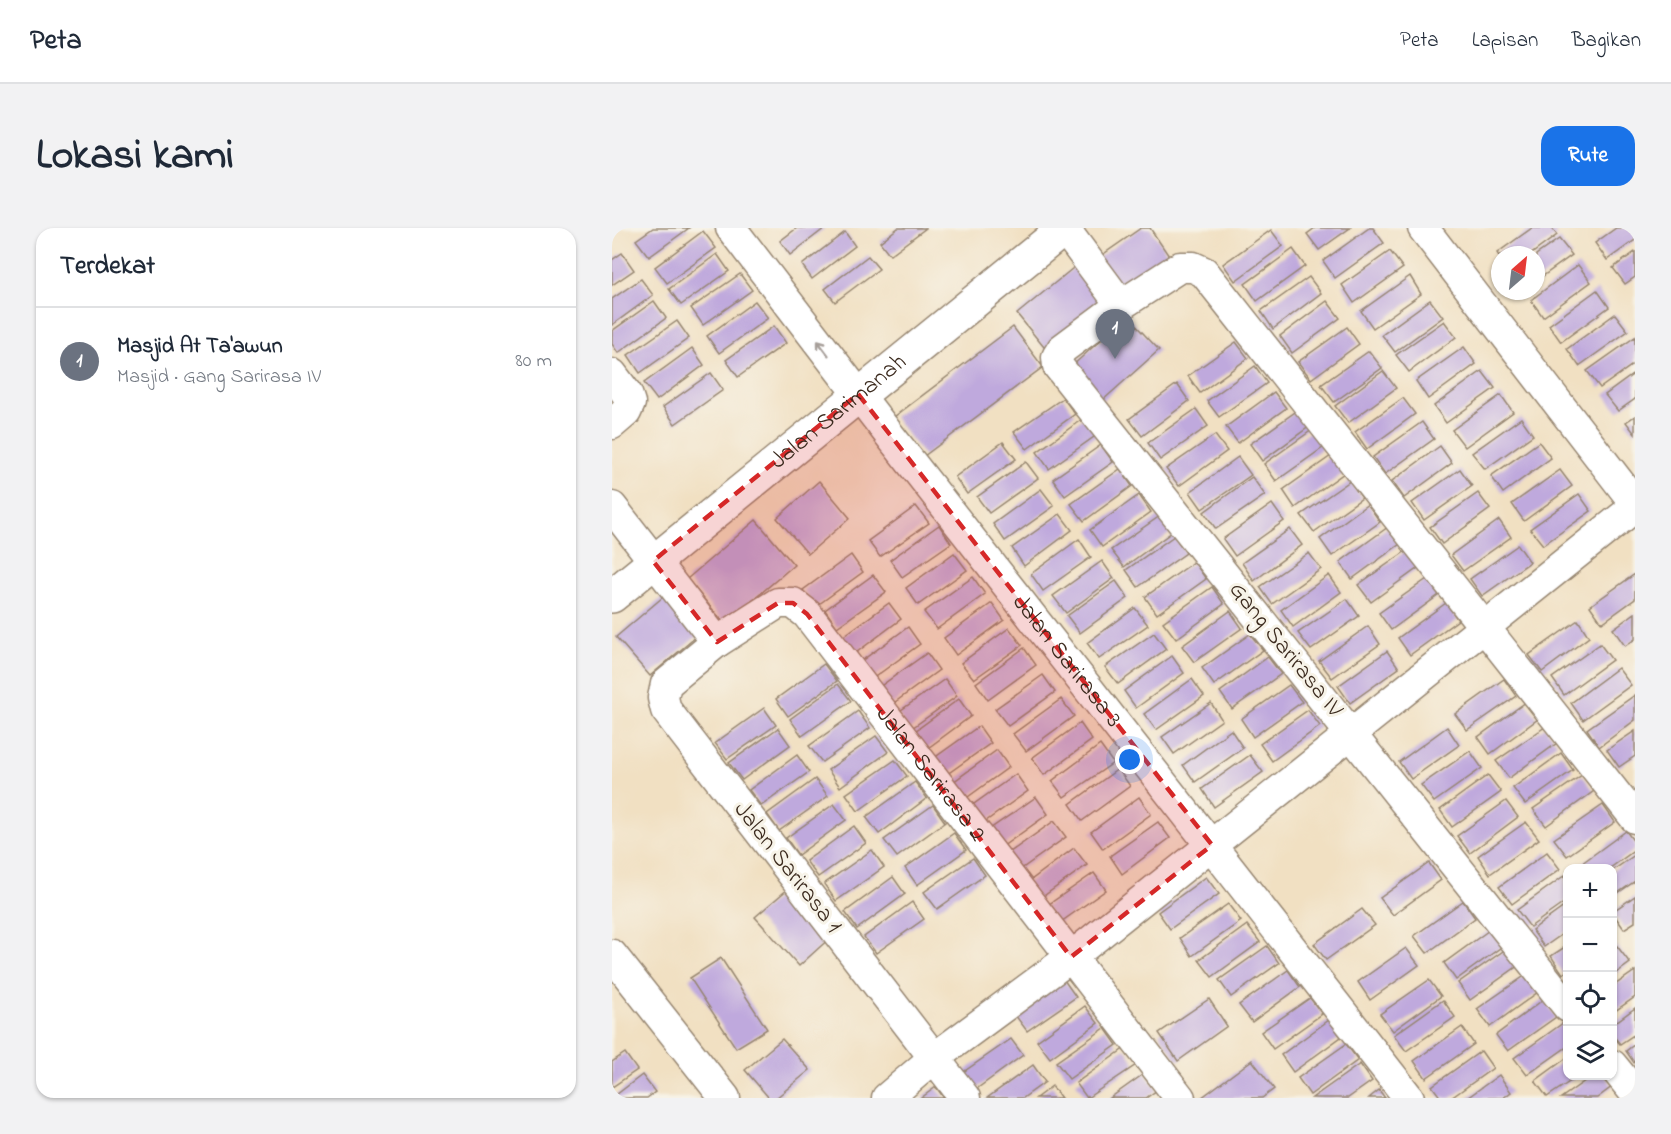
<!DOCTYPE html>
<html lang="id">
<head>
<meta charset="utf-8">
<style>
	body { margin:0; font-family:"Indie Flower",sans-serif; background:#f2f2f3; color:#1f2937 }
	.controls { position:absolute; right:18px; bottom:18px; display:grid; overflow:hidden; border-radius:12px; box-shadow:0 2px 4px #0004 }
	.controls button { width:54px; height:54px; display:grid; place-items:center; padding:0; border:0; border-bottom:2px solid #e0e1e3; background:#fff; color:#1f2937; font:30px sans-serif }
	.compass { position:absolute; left:879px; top:18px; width:54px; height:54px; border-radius:50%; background:#fff; box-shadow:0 2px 4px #0004; rotate:28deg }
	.you { position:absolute; left:518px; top:532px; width:21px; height:21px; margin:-15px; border:4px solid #fff; border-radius:50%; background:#1a73e8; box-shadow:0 0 0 9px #1a73e833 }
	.badge { display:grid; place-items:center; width:39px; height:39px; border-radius:50%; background:#1a73e8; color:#fff; font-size:20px; font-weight:700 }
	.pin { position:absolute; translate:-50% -50px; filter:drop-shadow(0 2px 3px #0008) }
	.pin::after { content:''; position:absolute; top:32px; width:21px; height:18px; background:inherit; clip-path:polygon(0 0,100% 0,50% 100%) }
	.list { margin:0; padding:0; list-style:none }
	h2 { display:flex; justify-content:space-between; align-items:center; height:78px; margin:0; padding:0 24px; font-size:26px }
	h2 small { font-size:20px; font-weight:400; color:#747a83 }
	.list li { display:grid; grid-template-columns:39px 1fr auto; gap:18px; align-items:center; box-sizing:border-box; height:108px; padding:0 24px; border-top:2px solid #e0e1e3 }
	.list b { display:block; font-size:22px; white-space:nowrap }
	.list p { margin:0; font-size:20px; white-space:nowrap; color:#747a83 }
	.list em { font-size:20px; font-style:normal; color:#747a83 }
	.icon { flex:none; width:33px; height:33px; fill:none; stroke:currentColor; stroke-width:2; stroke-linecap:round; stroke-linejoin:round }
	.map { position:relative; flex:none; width:1023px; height:870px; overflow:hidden; border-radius:18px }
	header { display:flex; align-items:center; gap:36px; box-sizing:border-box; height:84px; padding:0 30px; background:#fff; border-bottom:2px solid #e0e1e3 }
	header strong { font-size:28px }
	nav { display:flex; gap:33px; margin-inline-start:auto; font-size:21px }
	.intro { display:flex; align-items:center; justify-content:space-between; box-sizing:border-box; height:144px; padding:0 36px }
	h1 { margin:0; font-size:42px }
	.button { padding:15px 27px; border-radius:18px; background:#1a73e8; color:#fff; font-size:21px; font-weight:700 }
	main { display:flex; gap:36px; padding:0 36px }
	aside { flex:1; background:#fff; border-radius:18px; box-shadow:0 2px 4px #0004 }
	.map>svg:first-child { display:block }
	.building { fill:#bfa9dd }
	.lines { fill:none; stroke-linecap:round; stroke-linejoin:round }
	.minor-casing { stroke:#968570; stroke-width:33 }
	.tertiary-casing { stroke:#968570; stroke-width:36 }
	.minor { stroke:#fff; stroke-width:30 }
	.tertiary { stroke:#fff; stroke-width:33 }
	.oneway { stroke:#a79f9a }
	.marked { fill:#d62828; fill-opacity:0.2; stroke:#d62828; stroke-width:4.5; stroke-dasharray:12 8; stroke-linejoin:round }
	.labels { text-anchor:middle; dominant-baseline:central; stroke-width:6; stroke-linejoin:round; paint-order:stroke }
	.street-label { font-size:24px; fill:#3b2a1e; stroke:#f7f3e8 }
</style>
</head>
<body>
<header>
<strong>Peta</strong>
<nav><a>Peta</a><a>Lapisan</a><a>Bagikan</a></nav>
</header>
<div class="intro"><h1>Lokasi kami</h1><a class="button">Rute</a></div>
<main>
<aside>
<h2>Terdekat<small></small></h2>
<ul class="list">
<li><span class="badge" style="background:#6b7280">1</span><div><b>Masjid At Ta'awun</b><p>Masjid · Gang Sarirasa IV</p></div><em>80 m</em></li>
</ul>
</aside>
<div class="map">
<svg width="1023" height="870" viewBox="0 0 1023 870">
	<rect width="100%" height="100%" fill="#f7f3e8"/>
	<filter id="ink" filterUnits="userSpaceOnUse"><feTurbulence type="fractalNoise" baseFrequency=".0167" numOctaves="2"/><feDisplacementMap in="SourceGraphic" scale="12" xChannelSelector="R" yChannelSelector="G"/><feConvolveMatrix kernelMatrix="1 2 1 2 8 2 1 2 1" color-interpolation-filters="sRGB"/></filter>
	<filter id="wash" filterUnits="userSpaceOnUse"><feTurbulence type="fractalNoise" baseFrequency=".008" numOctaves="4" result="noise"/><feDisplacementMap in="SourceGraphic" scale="24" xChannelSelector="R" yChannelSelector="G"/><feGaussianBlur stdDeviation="1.35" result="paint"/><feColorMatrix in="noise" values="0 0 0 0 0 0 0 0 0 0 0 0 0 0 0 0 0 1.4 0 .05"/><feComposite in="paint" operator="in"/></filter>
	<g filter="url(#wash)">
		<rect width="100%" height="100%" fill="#f1e0c2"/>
		<g id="blocks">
			<g class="building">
				<path d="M41 0H77L37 29 24 12Z"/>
				<path d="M185 0H213L178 27 168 13Z"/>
				<path d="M286 0H314L278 27 268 14Z"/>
				<path d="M529 0H538L561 34 508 70 483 32Z"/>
				<path d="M703 0H738L707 22 695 6Z"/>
				<path d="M757 0H761L772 15 723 50 711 33Z"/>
				<path d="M920 0H940L945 7 918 27H888V30L885 25Z"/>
				<path d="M1004 0H1023V12L995 32 983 15Z"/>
				<path d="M659 2 671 18 623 53 611 36Z"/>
				<path d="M91 3 104 20 55 55 43 39Z"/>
				<path d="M233 4 243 18 200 51 190 37Z"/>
				<path d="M947 11 960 27 924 53V27Z"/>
				<path d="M681 21 693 38 645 73 633 56Z"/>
				<path d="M778 23 791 40 742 75 730 57Z"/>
				<path d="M1023 24V49L1013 56 1001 40Z"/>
				<path d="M10 25 22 42 0 57V32Z"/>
				<path d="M105 26 117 43 69 77 57 61Z"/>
				<path d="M256 28 267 41 223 74 213 61Z"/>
				<path d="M466 36 497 74 436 124 405 86Z"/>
				<path d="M966 37 979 54 931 89 919 72Z"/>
				<path d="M128 46 140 62 91 97 79 80Z"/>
				<path d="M798 48 809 66 761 100 749 83Z"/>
				<path d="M697 49 709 65 661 101 649 83Z"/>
				<path d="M29 51 41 67 0 97V71Z"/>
				<path d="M985 62 997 79 949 114 937 97Z"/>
				<path d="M818 72 831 89 783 124 770 107Z"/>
				<path d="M42 73 54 90 6 125 0 116V103Z"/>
				<path d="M143 73 156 90 107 125 95 108Z"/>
				<path d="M715 73 728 90 680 125 668 108Z"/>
				<path d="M1003 86 1016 103 967 138 955 121Z"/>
				<path d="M515 88 547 122 490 173 459 139Z"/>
				<path d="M65 93 77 110 28 145 16 127Z"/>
				<path d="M832 93 844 109 797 144 784 127Z"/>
				<path d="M162 98 174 115 126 149 114 132Z"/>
				<path d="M401 99 431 139 312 228 282 189Z"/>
				<path d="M735 99 747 116 699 151 686 134Z"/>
				<path d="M1023 109V135L988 160 975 143Z"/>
				<path d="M624 114 636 130 588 165 576 148Z"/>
				<path d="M852 119 864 136 816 171 804 153Z"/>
				<path d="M80 120 92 137 45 172 32 155Z"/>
				<path d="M757 123 770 140 722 174 709 157Z"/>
				<path d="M643 138 655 155 607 189 595 173Z"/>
				<path d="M771 143 784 160 736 195 723 178Z"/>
				<path d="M870 143 883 160 834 195 822 178Z"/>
				<path d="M99 145 111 162 63 196 51 179Z"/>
				<path d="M1023 145V171L1006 183 993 167Z"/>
				<path d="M565 156 577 173 530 208 517 191Z"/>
				<path d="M662 164 674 180 626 215 614 199Z"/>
				<path d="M889 167 901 184 853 219 840 202Z"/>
				<path d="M451 170 463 186 415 221 402 204Z"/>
				<path d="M791 170 803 186 755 221 743 204Z"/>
				<path d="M584 181 596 198 548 232 536 215Z"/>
				<path d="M686 182 698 198 650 233 638 216Z"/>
				<path d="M1023 188V206L1014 194Z"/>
				<path d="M473 189 486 206 437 241 425 224Z"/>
				<path d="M909 190 921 207 873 241 860 225Z"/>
				<path d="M810 194 822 211 773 246 761 229Z"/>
				<path d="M700 202 712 219 664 253 652 236Z"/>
				<path d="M603 207 615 223 567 258 554 241Z"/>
				<path d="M391 214 404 231 355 266 343 249Z"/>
				<path d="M927 214 939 230 891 265 879 248Z"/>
				<path d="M489 217 501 234 453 268 441 251Z"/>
				<path d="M828 218 840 235 792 270 780 253Z"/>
				<path d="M719 228 732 245 683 280 671 262Z"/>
				<path d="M626 229 639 247 590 281 578 264Z"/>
				<path d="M414 234 426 250 377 285 365 269Z"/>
				<path d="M508 241 520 258 472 293 459 276Z"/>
				<path d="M848 241 860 258 812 292 800 275Z"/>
				<path d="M948 242 960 258 912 293 900 276Z"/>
				<path d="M640 249 653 267 604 301 592 284Z"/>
				<path d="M207 253 238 290 196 326 165 290Z"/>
				<path d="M738 253 750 270 702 304 689 287Z"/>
				<path d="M429 261 442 278 393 313 381 296Z"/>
				<path d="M866 265 878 281 830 316 818 299Z"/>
				<path d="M967 266 979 283 931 317 918 301Z"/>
				<path d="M527 267 539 284 490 319 478 302Z"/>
				<path d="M660 276 672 293 623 328 611 311Z"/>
				<path d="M756 276 768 294 720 328 708 311Z"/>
				<path d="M304 278 317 295 268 329 256 313Z"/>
				<path d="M448 286 460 302 412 338 400 320Z"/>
				<path d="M548 288 560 304 512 339 499 322Z"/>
				<path d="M144 292 182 337 113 396 75 351Z"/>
				<path d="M887 292 899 309 851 343 839 327Z"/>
				<path d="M327 297 339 315 290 349 278 332Z"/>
				<path d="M776 299 788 316 740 351 728 334Z"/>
				<path d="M678 301 690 317 642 353 630 335Z"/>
				<path d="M562 308 574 325 526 359 514 342Z"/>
				<path d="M467 311 479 329 431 363 419 346Z"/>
				<path d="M906 317 918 334 870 368 858 351Z"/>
				<path d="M794 323 806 340 759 374 746 357Z"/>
				<path d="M342 325 355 342 306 377 294 360Z"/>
				<path d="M697 325 709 341 660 376 648 359Z"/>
				<path d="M239 327 251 344 203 379 191 362Z"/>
				<path d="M490 333 502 350 454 385 441 368Z"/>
				<path d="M582 334 594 351 545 386 533 369Z"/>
				<path d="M1023 346V371L990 395 978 378Z"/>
				<path d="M261 347 274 364 225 399 213 382Z"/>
				<path d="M717 347 729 364 681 399 669 382Z"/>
				<path d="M361 349 373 366 325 401 312 384Z"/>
				<path d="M815 351 827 367 779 402 767 385Z"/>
				<path d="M504 353 516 370 468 405 455 388Z"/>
				<path d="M600 359 612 376 564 411 551 394Z"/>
				<path d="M51 369 85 408 38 448 4 409Z"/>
				<path d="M735 371 747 388 699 422 686 405Z"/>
				<path d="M277 375 289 391 241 427 229 410Z"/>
				<path d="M380 375 392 392 344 427 332 410Z"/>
				<path d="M834 375 846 392 798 427 786 410Z"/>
				<path d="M523 380 536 397 487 431 475 415Z"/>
				<path d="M618 383 630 400 582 434 570 418Z"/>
				<path d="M1023 385V411L1013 418 1001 401Z"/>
				<path d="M966 392 977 409 930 444 917 427Z"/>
				<path d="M756 398 768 416 720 450 707 433Z"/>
				<path d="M296 399 308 416 260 451 248 434Z"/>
				<path d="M397 400 410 417 362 451 349 435Z"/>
				<path d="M542 405 554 421 506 456 493 439Z"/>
				<path d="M638 406 651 422 602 457 590 440Z"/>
				<path d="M988 416 1000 432 952 467 940 450Z"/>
				<path d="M412 420 424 437 376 472 364 455Z"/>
				<path d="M775 423 787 440 738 475 726 458Z"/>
				<path d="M315 425 327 442 279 477 266 460Z"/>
				<path d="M560 428 572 445 524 480 512 463Z"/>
				<path d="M656 429 669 446 620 481 608 464Z"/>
				<path d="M212 436 225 453 176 488 164 471Z"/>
				<path d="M1006 440 1019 457 971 492 959 475Z"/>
				<path d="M431 447 443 464 396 498 383 481Z"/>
				<path d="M333 451 345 468 297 502 285 485Z"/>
				<path d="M580 451 592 468 544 502 532 486Z"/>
				<path d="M892 451 904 468 855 502 843 486Z"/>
				<path d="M226 456 239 473 190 508 178 491Z"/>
				<path d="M677 457 690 474 641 509 629 491Z"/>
				<path d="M1023 467V492L987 519 975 501Z"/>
				<path d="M347 471 359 488 312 523 299 506Z"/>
				<path d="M449 471 462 488 414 523 401 506Z"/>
				<path d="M914 474 926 491 878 526 866 509Z"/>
				<path d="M599 475 610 492 562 526 550 509Z"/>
				<path d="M152 480 164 497 115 531 103 515Z"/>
				<path d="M696 482 708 498 660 533 648 516Z"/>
				<path d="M246 483 258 500 210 534 197 518Z"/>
				<path d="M468 495 480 512 432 547 420 530Z"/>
				<path d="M367 498 379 515 331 549 318 533Z"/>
				<path d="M835 499 847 517 799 551 787 534Z"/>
				<path d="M933 499 945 515 897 550 884 533Z"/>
				<path d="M166 500 178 517 130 552 117 535Z"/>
				<path d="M619 502 631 520 583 554 571 537Z"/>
				<path d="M1023 503V528L1007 539 995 522Z"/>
				<path d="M264 508 276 524 228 559 216 542Z"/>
				<path d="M488 517 501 535 452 569 440 553Z"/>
				<path d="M385 522 397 539 349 574 337 557Z"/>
				<path d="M858 523 870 540 822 574 809 557Z"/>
				<path d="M949 525 961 542 913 576 901 560Z"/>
				<path d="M185 527 197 544 149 578 137 562Z"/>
				<path d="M638 527 651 544 602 579 590 561Z"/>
				<path d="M283 532 295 548 246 583 234 566Z"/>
				<path d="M506 541 518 558 470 593 458 576Z"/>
				<path d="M404 546 416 563 367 598 355 581Z"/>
				<path d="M876 547 889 564 840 599 828 582Z"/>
				<path d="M970 547 982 563 934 598 921 581Z"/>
				<path d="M203 551 216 568 167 603 155 586Z"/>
				<path d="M303 554 315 570 267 606 254 589Z"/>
				<path d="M424 569 436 586 387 621 375 603Z"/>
				<path d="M527 569 539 586 491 621 479 604Z"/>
				<path d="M894 573 906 589 858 625 845 608Z"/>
				<path d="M222 576 234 592 186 627 174 610Z"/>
				<path d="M321 577 333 594 285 629 272 612Z"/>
				<path d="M991 577 1003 594 955 628 942 611Z"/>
				<path d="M442 593 454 609 405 644 394 627Z"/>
				<path d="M546 594 558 610 510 646 498 628Z"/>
				<path d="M914 594 927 611 878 646 866 628Z"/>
				<path d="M242 598 254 615 206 649 194 633Z"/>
				<path d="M1014 603 1023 615V622L998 640H968L966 638Z"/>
				<path d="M342 605 354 622 305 657 293 640Z"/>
				<path d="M462 620 475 637 426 672 415 655Z"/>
				<path d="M260 622 272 639 224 673 212 656Z"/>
				<path d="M935 624 948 641 900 676 887 659Z"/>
				<path d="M1023 627V653L1000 669V643Z"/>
				<path d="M361 630 373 647 325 681 312 664Z"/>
				<path d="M817 635 829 652 781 687 768 670Z"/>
				<path d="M482 645 494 662 446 696 433 679Z"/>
				<path d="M953 647 956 672 918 699 905 682Z"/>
				<path d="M281 649 293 666 245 701 233 684Z"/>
				<path d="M594 649 607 666 558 701 546 684Z"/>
				<path d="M177 660 220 708 187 738 143 689Z"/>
				<path d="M1023 668V694L1012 701 1000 684Z"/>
				<path d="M851 673 863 690 815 725 802 708Z"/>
				<path d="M300 674 312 691 264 725 252 709Z"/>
				<path d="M616 676 629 693 580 728 568 710Z"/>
				<path d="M956 676V702L932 719 920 702Z"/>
				<path d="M750 681 763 697 714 732 702 716Z"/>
				<path d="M635 697 648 714 600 749 587 732Z"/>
				<path d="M880 700 892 717 844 752 832 735Z"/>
				<path d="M956 717V742L951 746 939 728Z"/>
				<path d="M655 718 667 735 619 769 607 752Z"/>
				<path d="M1005 718 1018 735 1000 748V722Z"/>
				<path d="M794 720 807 737 758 772 746 754Z"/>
				<path d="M894 721 907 737 858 772 846 755Z"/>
				<path d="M109 730 155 801 124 820 78 750Z"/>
				<path d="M676 742 688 759 640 794 627 777Z"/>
				<path d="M1023 743V769L1000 785V759Z"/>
				<path d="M914 747 926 764 878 799 865 781Z"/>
				<path d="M452 752 464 769 415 803 403 787Z"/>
				<path d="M817 752 829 768 781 803 768 786Z"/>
				<path d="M698 770 710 786 661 821 649 804Z"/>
				<path d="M597 771 615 798 566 833 547 805Z"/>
				<path d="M932 771 944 789 896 823 884 807Z"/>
				<path d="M831 772 843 789 794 823 782 807Z"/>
				<path d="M473 778 486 795 438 830 425 813Z"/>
				<path d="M1023 780V806L1008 816 1000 806V797Z"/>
				<path d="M717 792 729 809 681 844 669 827Z"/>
				<path d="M951 795 956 802V818L915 847 902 830Z"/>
				<path d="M850 799 862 816 814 850 802 833Z"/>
				<path d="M493 800 505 817 457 851 444 834Z"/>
				<path d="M170 811 198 842 164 870H157L133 842Z"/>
				<path d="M399 811 411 827 363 862 350 845Z"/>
				<path d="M734 816 746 832 698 867 686 850Z"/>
				<path d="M1023 816V836L1014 823Z"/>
				<path d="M513 820 524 837 475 870 464 855Z"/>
				<path d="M869 823 881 840 839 870H829L820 858Z"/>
				<path d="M13 825 25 842 0 859V834Z"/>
				<path d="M956 829V848H966L935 869 923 853Z"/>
				<path d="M640 832 662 861 650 870H589Z"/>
				<path d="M748 836 760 853 736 870H700Z"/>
				<path d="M421 837 433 854 411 870H375Z"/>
				<path d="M533 845 545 862 534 870H498Z"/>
				<path d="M30 847 43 864 35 870H0Z"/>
				<path d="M887 847 899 864 891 870H855Z"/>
				<path d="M980 848H993L1001 858 985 870H949Z"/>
				<path d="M440 858 449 870H424Z"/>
				<path d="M324 859 332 870H309Z"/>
				<path d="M767 862 773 870H757Z"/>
			</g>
		</g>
	</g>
	<g filter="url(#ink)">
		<use href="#blocks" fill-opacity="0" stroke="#968570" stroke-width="1.5"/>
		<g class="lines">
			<defs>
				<g id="minor">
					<path id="s1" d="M119 0 279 209 797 870"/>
					<path d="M452 0 509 77"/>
					<path d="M811 0 1023 275"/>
					<path d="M0 146 15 166 18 175 14 184 0 196"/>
					<path d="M0 279 105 414"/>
					<path d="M0 727 113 870"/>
					<path d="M956 779 446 138 445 129 450 121 509 77 568 39H581L592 44 1023 590"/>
					<path d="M1000 837 1023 865"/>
					<path d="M275 870 322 830 459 729 1023 279"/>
					<path id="s2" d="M353 870 54 482 51 470 54 456 105 414 166 375H181L195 386 568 870"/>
				</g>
				<g id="tertiary">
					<path id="s3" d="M0 368 453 0"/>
				</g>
			</defs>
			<use href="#minor" class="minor-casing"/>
			<use href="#tertiary" class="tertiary-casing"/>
			<use href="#minor" class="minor"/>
			<use href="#tertiary" class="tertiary"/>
		</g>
		<defs><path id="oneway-shaft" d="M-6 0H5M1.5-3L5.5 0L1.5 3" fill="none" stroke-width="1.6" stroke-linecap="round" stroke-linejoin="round" transform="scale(1.5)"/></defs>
		<use class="oneway" href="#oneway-shaft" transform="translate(211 120) rotate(-127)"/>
	</g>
	<path class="marked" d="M246 166 600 617 459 729 195 386 181 375H166L105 414 41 333Z"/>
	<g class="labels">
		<g class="street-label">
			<text stroke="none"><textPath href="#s3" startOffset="292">Jalan Sarimanah</textPath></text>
			<text transform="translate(673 422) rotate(51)">Gang Sarirasa IV</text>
			<text stroke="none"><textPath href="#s1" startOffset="548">Jalan Sarirasa 3</textPath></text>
			<text stroke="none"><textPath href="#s2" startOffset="890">Jalan Sarirasa 2</textPath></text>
			<text transform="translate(175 640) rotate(52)">Jalan Sarirasa 1</text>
		</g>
	</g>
</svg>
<div class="controls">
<button>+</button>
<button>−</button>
<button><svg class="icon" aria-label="locate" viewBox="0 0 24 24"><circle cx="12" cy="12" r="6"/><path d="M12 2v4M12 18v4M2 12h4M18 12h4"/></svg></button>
<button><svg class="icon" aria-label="layers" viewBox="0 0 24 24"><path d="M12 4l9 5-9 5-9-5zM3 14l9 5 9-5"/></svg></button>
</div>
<svg class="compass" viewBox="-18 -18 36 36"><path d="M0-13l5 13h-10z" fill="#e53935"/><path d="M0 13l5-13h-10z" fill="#747a83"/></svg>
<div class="you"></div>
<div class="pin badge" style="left:503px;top:131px;background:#6b7280">1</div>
</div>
</main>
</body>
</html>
